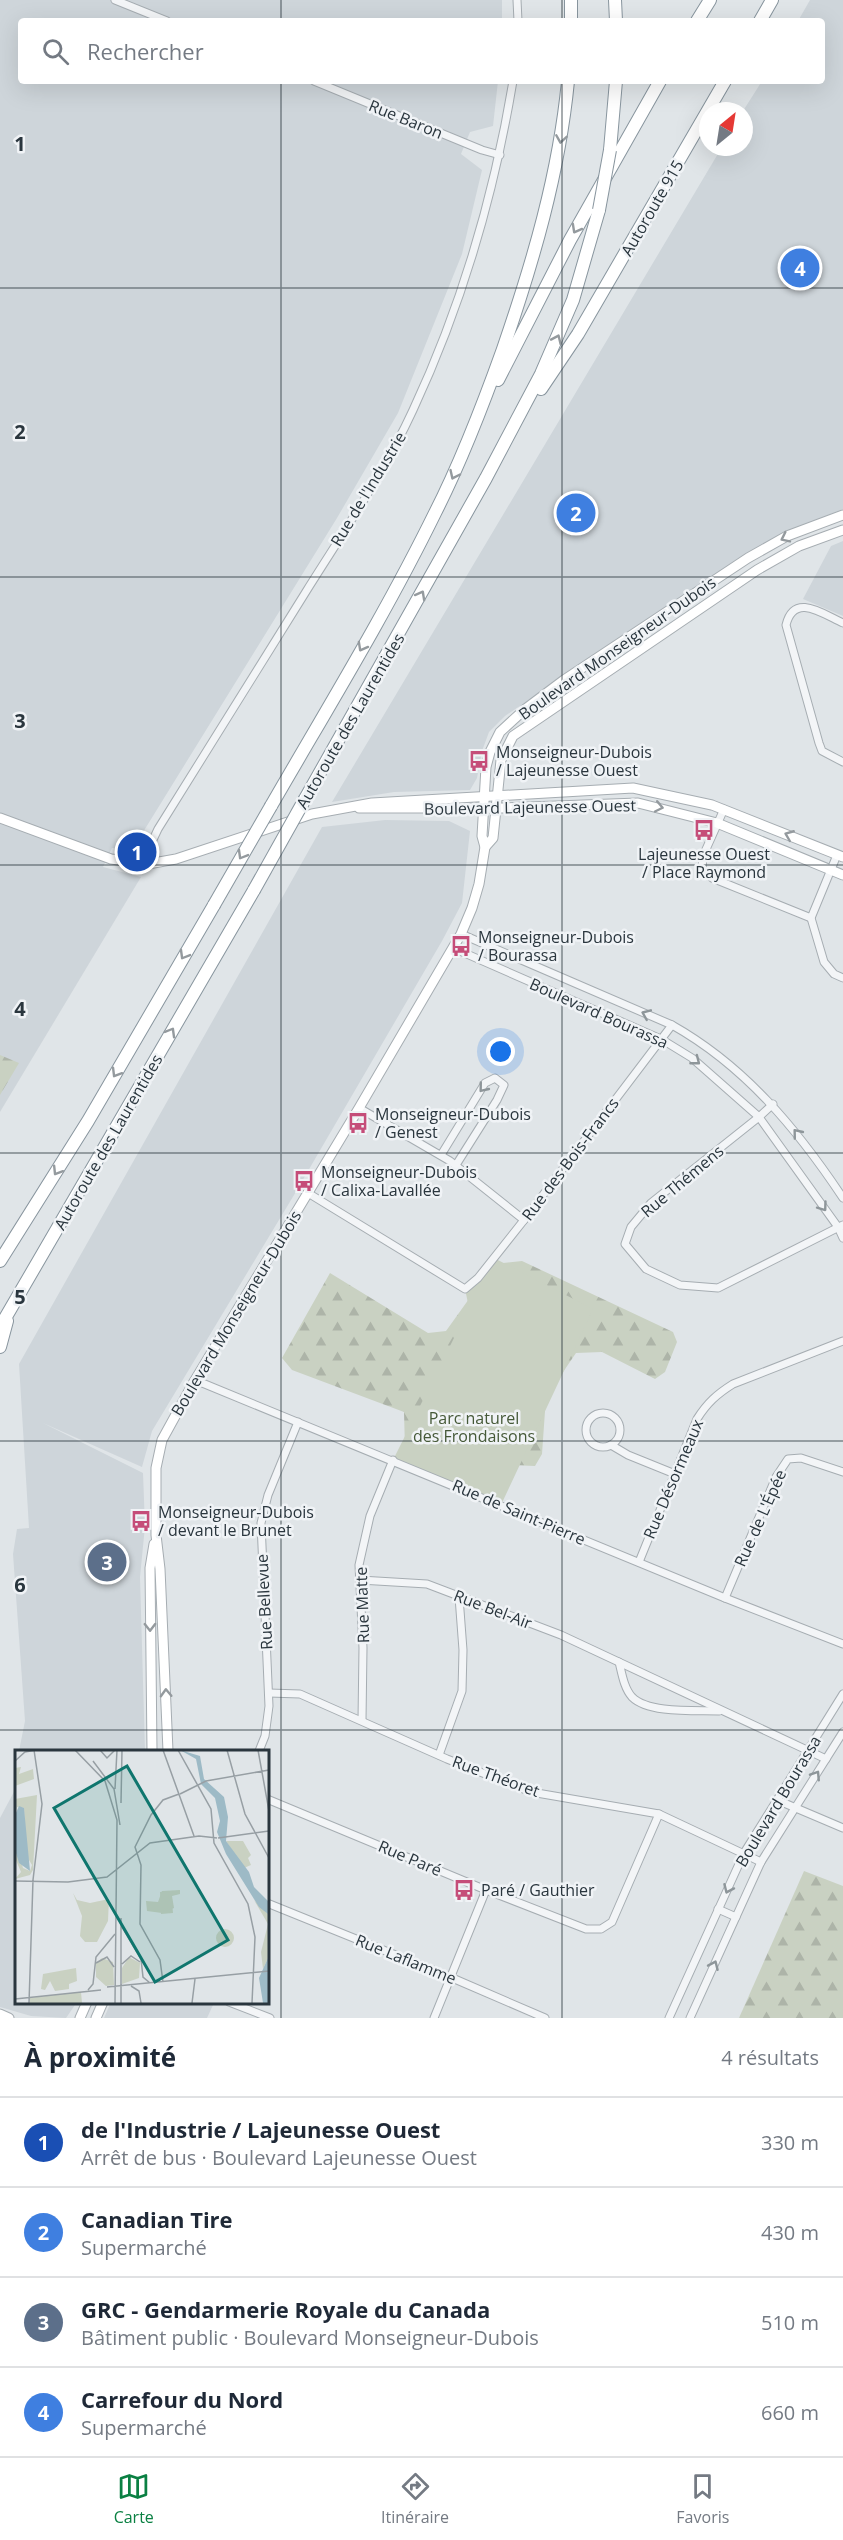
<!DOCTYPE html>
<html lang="fr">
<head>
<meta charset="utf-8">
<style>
	body { margin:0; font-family:"Open Sans",sans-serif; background:#f2f2f3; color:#1f2937 }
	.compass { position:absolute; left:699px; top:102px; width:54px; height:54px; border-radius:50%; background:#fff; box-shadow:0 6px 24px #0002; rotate:30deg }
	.you { position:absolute; left:501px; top:1052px; width:21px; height:21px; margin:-15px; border:4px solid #fff; border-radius:50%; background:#1a73e8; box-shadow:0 0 0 9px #1a73e833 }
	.badge { display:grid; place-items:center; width:39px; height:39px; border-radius:50%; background:#0b8043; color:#fff; font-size:20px; font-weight:700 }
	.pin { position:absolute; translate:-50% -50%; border:3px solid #fff; box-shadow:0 2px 6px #0006 }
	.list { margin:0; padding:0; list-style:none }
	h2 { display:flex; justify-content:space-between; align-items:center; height:78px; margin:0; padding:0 24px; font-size:26px }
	h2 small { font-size:20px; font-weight:400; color:#747a83 }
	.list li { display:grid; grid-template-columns:39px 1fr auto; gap:18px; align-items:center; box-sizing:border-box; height:90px; padding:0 24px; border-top:2px solid #e0e1e3 }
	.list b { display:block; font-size:22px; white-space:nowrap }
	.list p { margin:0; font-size:20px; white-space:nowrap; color:#747a83 }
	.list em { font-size:20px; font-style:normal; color:#747a83 }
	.icon { flex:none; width:33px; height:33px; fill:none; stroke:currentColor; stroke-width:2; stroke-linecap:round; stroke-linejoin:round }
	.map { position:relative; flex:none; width:843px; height:2018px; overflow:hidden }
	.search { position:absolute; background:#fff; box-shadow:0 6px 24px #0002; left:18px; right:18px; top:18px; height:66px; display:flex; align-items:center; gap:15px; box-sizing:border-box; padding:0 21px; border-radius:6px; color:#747a83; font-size:22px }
	.sheet { height:438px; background:#fff }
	nav { display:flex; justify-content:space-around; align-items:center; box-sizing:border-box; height:84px; border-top:2px solid #e0e1e3; background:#fff; font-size:16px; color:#747a83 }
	nav a { display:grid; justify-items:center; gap:3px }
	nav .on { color:#0b8043 }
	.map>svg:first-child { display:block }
	.built { fill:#ced5da }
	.forest { fill:url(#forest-firs) }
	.park { fill:#c9d1c2 }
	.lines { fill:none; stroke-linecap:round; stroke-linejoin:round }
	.street-casing { stroke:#a6adb2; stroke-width:9 }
	.secondary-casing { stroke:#a6adb2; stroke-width:11 }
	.highway-casing { stroke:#88959e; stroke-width:14 }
	.street { stroke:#f3f5f7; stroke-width:7 }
	.secondary { stroke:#fff; stroke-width:9 }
	.highway { stroke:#fff; stroke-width:12 }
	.highway-bridge-casing { stroke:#88959e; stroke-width:14; stroke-linecap:butt }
	.highway-bridge { stroke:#fff; stroke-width:12 }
	.oneway { stroke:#949a9e }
	.oneway2 { stroke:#8e969a }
	.grid { fill:none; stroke:#2a363e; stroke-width:1.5; stroke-opacity:0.55 }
	.labels { text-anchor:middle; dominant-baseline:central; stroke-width:5; stroke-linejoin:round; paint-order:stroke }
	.street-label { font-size:16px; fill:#2a363e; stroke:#f0f3f6 }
	.poi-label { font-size:16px; fill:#2a363e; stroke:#f0f3f6; text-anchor:start }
	.park-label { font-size:16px; fill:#455938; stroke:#f0f3f6 }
	.inset-road { fill:none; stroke:#979fa4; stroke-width:1.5 }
	.view { fill:#0f766e; fill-opacity:0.15; stroke:#0f766e; stroke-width:3 }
	.inset-edge { fill:none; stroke:#2a363e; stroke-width:3 }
	.grid-label { font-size:20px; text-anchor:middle; font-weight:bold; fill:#2a363e; stroke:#f0f3f6; stroke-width:5; stroke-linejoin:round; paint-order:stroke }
</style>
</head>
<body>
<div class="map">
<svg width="843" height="2018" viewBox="0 0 843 2018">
	<defs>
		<pattern id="forest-firs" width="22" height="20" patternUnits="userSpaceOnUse" patternTransform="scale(1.5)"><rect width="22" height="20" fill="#c9d1c2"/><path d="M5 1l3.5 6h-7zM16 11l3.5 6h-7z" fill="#adb4a8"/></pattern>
	</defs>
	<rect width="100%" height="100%" fill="#e0e5e8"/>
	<g class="built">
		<path d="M0 0H502V21H21V81H498L493 126 470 132 461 154 482 170 462 254 398 413 337 518 132 850 112 848 103 867 141 877 0 1112Z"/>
		<path d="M810 0H843V509L789 531 739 558 505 716 489 732 482 751 477 778 470 790 394 792 332 802 722 147H744L743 111 762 81H822V21H798Z"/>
		<path d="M843 541V616L803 599 831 546Z"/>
		<path d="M385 820 449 821 470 831 462 903 442 941 294 1195 152 1431 142 1467 43 1423 143 1473 145 1526 140 1577 145 1751H19L25 1721 13 1554 17 1529 29 1528 19 1364 322 827Z"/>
		<path d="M16 1788V2002H77L66 2018 31 2016 0 2007V1818Z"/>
		<path d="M111 2002H206L213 2005 207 2018H104Z"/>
	</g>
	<g class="forest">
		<path d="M0 1055 19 1063 0 1095Z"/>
		<path d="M522 1261 673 1332 677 1342 665 1372 655 1379 602 1352 576 1353 546 1397 542 1454 535 1466 511 1465 405 1450 404 1412 292 1370 282 1358 330 1273 428 1333 446 1331 494 1264Z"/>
		<path d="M804 1871 843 1886V2018H739Z"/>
	</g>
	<path class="park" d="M494 1258 593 1309 501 1505 393 1460 469 1308 465 1289Z"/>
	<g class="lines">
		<defs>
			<g id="street">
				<path d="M115 0 167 21"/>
				<path d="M517 0 518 21"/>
				<path d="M314 81 482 150 500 155"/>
				<path d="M843 623C823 614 794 592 786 625L819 743 822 751 843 762"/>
				<path d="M724 809 703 856 702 869 712 878 811 918"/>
				<path d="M837 855 811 918 824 962 834 974 843 978"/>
				<path d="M148 864 150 846 158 829C208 749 257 669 307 590 344 531 384 473 413 410 462 305 494 195 513 81"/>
				<path d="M461 934 672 1025C745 1066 797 1129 843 1198"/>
				<path d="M453 948 661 1039 692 1058 759 1117 838 1227 843 1238"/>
				<path d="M773 1104 759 1117 651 1203 631 1227 625 1244 646 1269 680 1285 718 1288 843 1225"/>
				<path d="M359 1108 450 1161 524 1220"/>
				<path d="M441 1155 485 1083 495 1078 504 1085 497 1100 456 1165"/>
				<path d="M308 1193 465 1289 478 1278 524 1220 672 1025"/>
				<path d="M195 1380 725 1598 843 1644"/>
				<circle cx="603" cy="1430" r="17"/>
				<path d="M611 1445 628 1455 675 1474"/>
				<path d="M639 1562 697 1419C707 1403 717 1394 733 1384L843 1341"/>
				<path d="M360 1580 427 1584 561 1635 826 1759"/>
				<path d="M725 1598 776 1477 788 1459 801 1458 843 1472"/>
				<path d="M619 1662C622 1674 624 1688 632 1697 649 1714 697 1710 719 1711"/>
				<path d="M269 1693 300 1694 447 1759 531 1792 659 1814 761 1862"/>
				<path d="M362 1720 363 1648 359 1565 370 1516 393 1460"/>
				<path d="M259 1751 265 1736 269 1706 261 1523 268 1495 298 1422"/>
				<path d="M439 1755 462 1691 463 1650 459 1597"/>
				<path d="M267 1799 486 1890 586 1929H601L612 1922 659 1814"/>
				<path d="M777 1800 843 1828"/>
				<path d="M267 1903 450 1977 545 2018"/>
				<path d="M718 1909 736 1917"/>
				<path d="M229 2002 270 2018"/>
				<path d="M434 2018 486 1890"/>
				<path d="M669 2018 744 1853 843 1694"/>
				<path d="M690 2018 761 1862 843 1732"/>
			</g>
			<g id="secondary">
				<path d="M359 808H504L638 803 717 823 843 875"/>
				<path d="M0 818 111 859 148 864 176 859 312 814 372 803 633 788 712 805 843 857"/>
				<path d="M485 847 493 838 501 760 513 736 757 570 799 546 843 530"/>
				<path d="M152 1751 150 1568 154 1544"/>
				<path d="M168 1751 160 1569 156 1535V1468L162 1440 195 1380 359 1108 461 934 472 908 479 884 485 847 482 836 486 767 490 752 500 732 524 710 564 680 748 558 787 536 843 515"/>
				<path d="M0 2014 9 2018"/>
				<path d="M80 2018 87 2002"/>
				<path d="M96 2018 103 2002"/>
			</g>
			<g id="highway">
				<path d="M571 0V21"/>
				<path d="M615 0 616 21"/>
				<path d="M697 21 710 0"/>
				<path d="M760 21 772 0"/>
				<path d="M610 150 616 81"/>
				<path d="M498 380 570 240 660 81"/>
				<path d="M541 389 578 334 725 81"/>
				<path d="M305 799 486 478 541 374 573 300 599 210"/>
				<path d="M271 806C327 709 386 613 435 513 462 460 483 405 503 349 533 262 559 174 568 81"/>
				<path d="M0 1261 88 1121 214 905"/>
				<path d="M0 1327 254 890"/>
				<path d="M0 1347 7 1321"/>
			</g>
		</defs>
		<use href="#street" class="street-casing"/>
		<use href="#secondary" class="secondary-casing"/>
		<use href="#highway" class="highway-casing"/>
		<use href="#street" class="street"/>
		<use href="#secondary" class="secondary"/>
		<use href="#highway" class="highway"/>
		<defs>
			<g id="highway-bridge">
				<path d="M599 210 610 150"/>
				<path d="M254 890 305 799"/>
				<path d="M214 905 271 806"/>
			</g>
		</defs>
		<use href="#highway-bridge" class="highway-bridge-casing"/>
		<use href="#highway-bridge" class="highway-bridge"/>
	</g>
	<defs><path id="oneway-chevron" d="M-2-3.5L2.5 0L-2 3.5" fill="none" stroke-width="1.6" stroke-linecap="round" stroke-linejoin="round" transform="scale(1.5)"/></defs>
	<g class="oneway">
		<use href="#oneway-chevron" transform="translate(561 139) rotate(99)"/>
		<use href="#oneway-chevron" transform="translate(576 229) rotate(119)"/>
		<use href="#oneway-chevron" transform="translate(557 339) rotate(-66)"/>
		<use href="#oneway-chevron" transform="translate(454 475) rotate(115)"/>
		<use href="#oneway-chevron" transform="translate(785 538) rotate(154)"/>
		<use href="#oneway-chevron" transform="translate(421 595) rotate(-61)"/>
		<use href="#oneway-chevron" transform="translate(362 647) rotate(119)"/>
		<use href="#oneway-chevron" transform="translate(659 807) rotate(12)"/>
		<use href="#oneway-chevron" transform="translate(789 835) rotate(-158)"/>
		<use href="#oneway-chevron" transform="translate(242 855) rotate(120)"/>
		<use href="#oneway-chevron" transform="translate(184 955) rotate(120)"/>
		<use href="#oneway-chevron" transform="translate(171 1032) rotate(-60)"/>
		<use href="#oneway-chevron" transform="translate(116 1073) rotate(121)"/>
		<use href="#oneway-chevron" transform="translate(57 1171) rotate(122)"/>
		<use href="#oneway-chevron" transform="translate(150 1627) rotate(89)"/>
		<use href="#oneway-chevron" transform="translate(166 1693) rotate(-92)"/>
	</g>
	<g class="oneway2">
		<use href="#oneway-chevron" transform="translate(646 1014) rotate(-157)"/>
		<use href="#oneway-chevron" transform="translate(696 1061) rotate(38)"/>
		<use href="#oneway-chevron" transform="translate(483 1088) rotate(129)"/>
		<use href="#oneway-chevron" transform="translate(797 1133) rotate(-129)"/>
		<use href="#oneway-chevron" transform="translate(823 1207) rotate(54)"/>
		<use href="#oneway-chevron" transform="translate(816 1775) rotate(-57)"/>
		<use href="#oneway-chevron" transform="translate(728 1889) rotate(114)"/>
		<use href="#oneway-chevron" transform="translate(714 1965) rotate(-66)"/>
	</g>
	<path class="grid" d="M281 0V21M562 0V21M281 81V2018M562 81V2018M0 288H843M0 577H843M0 865H843M0 1153H843M0 1441H843M0 1730H843"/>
	<defs>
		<symbol id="bus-bare" viewBox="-9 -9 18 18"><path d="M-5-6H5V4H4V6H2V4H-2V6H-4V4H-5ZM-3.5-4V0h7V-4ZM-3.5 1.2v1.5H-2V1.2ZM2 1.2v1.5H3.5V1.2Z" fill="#c54d79" stroke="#f0f3f6" stroke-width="2.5" paint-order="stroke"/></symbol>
	</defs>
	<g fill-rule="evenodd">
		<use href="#bus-bare" x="464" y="746" width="30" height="30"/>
		<use href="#bus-bare" x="689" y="815" width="30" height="30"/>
		<use href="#bus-bare" x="446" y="931" width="30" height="30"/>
		<use href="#bus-bare" x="343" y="1108" width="30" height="30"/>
		<use href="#bus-bare" x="289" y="1166" width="30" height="30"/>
		<use href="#bus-bare" x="126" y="1506" width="30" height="30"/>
		<use href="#bus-bare" x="449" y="1875" width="30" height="30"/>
	</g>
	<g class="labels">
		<g class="street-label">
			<text transform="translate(406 119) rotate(22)">Rue Baron</text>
			<text transform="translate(652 208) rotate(-60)">Autoroute 915</text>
			<text transform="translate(368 489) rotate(-59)">Rue de l'Industrie</text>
			<text transform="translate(617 648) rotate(-35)">Boulevard Monseigneur-Dubois</text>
			<text transform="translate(350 721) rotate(-60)">Autoroute des Laurentides</text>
			<text transform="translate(530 807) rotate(-1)">Boulevard Lajeunesse Ouest</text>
			<text transform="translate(599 1013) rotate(24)">Boulevard Bourassa</text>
			<text transform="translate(108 1142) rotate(-60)">Autoroute des Laurentides</text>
			<text transform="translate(570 1159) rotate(-53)">Rue des Bois-Francs</text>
			<text transform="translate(682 1181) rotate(-40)">Rue Thémens</text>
			<text transform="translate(236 1313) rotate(-59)">Boulevard Monseigneur-Dubois</text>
			<text transform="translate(673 1479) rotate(-67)">Rue Désormeaux</text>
			<text transform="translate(519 1512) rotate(23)">Rue de Saint-Pierre</text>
			<text transform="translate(760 1518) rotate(-66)">Rue de L'Épée</text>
			<text transform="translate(264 1602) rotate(-93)">Rue Bellevue</text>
			<text transform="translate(362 1605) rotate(-92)">Rue Matte</text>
			<text transform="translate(493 1609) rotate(21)">Rue Bel-Air</text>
			<text transform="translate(496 1776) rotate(20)">Rue Théoret</text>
			<text transform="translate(778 1801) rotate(-59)">Boulevard Bourassa</text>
			<text transform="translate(410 1858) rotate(23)">Rue Paré</text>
			<text transform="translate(406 1959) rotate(22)">Rue Laflamme</text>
		</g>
		<g class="poi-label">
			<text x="496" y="752">Monseigneur-Dubois<tspan x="496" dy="18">/ Lajeunesse Ouest</tspan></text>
			<text x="704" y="854" text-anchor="middle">Lajeunesse Ouest<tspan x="704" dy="18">/ Place Raymond</tspan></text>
			<text x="478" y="937">Monseigneur-Dubois<tspan x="478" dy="18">/ Bourassa</tspan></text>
			<text x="375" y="1114">Monseigneur-Dubois<tspan x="375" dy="18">/ Genest</tspan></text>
			<text x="321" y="1172">Monseigneur-Dubois<tspan x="321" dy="18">/ Calixa-Lavallée</tspan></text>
			<text x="158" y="1512">Monseigneur-Dubois<tspan x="158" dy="18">/ devant le Brunet</tspan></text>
			<text x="481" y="1890">Paré / Gauthier</text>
		</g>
		<g class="park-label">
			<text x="474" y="1418">Parc naturel<tspan x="474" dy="18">des Frondaisons</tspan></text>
		</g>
	</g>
	<g transform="translate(15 1750)">
		<rect width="254" height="254" fill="#e0e5e8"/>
		<path d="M114 207 125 213 124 228 107 234V218ZM87 208 98 212 99 235 91 236 81 227V213Z" fill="#c9d1c2"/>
		<path d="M6 17 4 24 18 19 19 29 0 36V18ZM22 45 18 120 15 125 0 129 6 122 0 108V90L8 118 15 121 17 115 11 105 9 58 2 57 0 65V49ZM165 140V144L157 146 159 158 147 163 132 161 131 151 143 152 147 141ZM58 143 62 150 75 153 94 149 93 171 82 192H70L65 186 67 166ZM239 150 253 164V208L248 219 246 202 253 174ZM201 188a9 9 0 1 1 18 0a9 9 0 1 1-18 0ZM61 218 62 231 54 234V239L40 241 35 231 30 240 26 239 28 224Z" fill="#c9d1c2"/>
		<path d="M66 242 67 253H15L14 248Z" fill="#c9d1c2"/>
		<path d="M211 91H228L236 105 233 108 236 115 229 118ZM156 141 158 163 146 164 145 142Z" fill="#c9d1c2"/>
		<path d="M165 0 185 6 189 29 209 47 213 67 211 91 234 122 239 137 253 151V164L244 157 211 104 202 82 205 71 200 48 186 34 181 9ZM4 56 9 58 15 121 4 113 1 103 0 65ZM253 208V253H248L244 228Z" fill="#9dbac6"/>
		<path class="inset-road" d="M60 0 90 31 102 70 100 253M85 0 92 8 100 0M148 0 179 86M163 0 196 59 199 93 233 154 240 187 237 253M212 0 230 64 254 108M243 0 254 61M0 11 10 2 21 0M78 11 99 39 105 75M100 39 102 0M165 44 191 31 254 20M106 53 107 0M203 88 254 81M0 131 53 132 92 127 135 93 184 86 202 88M106 168V253M107 177 126 209 128 227 135 233M81 213 92 207 99 217M107 214 116 206 125 212M148 232 145 210 125 174 126 115 120 97 136 65 148 50 164 44M116 236 124 241 126 253M92 237 254 221M73 240 78 234 81 207 100 184M0 249 86 240M14 253 18 130 27 54 19 0M177 253 180 229"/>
		<path class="view" d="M112 16 213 190 140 232 39 58Z"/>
		<rect width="254" height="254" class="inset-edge"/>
	</g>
	<g class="grid-label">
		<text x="20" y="151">1</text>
		<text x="20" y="439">2</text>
		<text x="20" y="728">3</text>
		<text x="20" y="1016">4</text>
		<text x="20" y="1304">5</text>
		<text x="20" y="1592">6</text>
	</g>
</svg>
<svg class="compass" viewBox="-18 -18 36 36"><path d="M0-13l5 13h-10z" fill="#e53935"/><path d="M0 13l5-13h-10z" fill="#747a83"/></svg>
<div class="you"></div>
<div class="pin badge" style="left:137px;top:852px;background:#1a4fb4">1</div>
<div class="pin badge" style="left:576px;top:513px;background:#3f7fe0">2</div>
<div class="pin badge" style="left:107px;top:1562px;background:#5c6f8a">3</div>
<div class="pin badge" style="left:800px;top:268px;background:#3f7fe0">4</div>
<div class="search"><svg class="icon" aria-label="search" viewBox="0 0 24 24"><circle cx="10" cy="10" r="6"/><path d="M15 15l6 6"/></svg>Rechercher</div>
</div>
<section class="sheet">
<h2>À proximité<small>4 résultats</small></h2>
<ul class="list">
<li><span class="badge" style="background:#1a4fb4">1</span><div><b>de l'Industrie / Lajeunesse Ouest</b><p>Arrêt de bus · Boulevard Lajeunesse Ouest</p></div><em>330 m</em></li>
<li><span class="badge" style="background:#3f7fe0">2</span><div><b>Canadian Tire</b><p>Supermarché</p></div><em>430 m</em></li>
<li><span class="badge" style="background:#5c6f8a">3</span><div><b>GRC - Gendarmerie Royale du Canada</b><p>Bâtiment public · Boulevard Monseigneur-Dubois</p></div><em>510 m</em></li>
<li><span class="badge" style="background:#3f7fe0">4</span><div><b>Carrefour du Nord</b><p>Supermarché</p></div><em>660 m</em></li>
</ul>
</section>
<nav>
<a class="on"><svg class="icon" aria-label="map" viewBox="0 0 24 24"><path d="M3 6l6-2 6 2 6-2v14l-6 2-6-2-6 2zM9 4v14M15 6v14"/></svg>Carte</a>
<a><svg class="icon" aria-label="directions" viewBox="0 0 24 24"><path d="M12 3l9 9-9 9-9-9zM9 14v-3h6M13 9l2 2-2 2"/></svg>Itinéraire</a>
<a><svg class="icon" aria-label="saved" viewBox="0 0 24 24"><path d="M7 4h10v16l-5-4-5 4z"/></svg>Favoris</a>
</nav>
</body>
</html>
